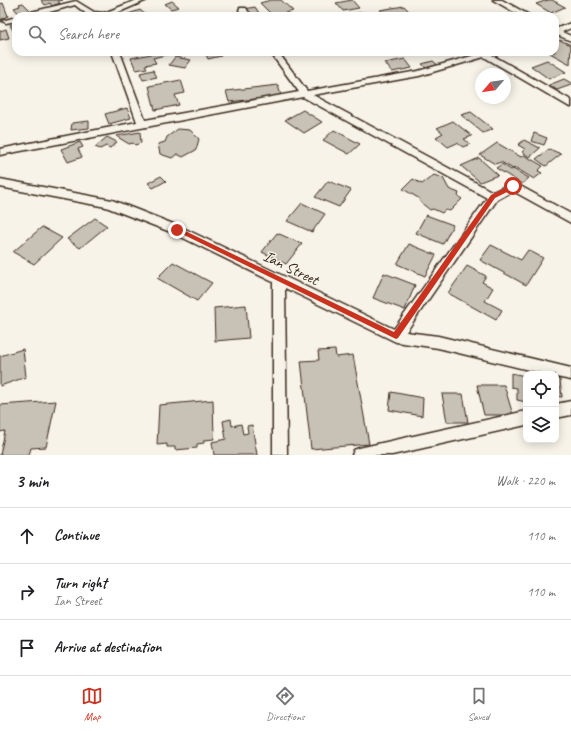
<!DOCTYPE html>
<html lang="en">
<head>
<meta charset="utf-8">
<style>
	body { margin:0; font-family:Caveat,sans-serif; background:#f2f2f2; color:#202124 }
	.controls { position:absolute; right:12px; bottom:12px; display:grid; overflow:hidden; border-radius:8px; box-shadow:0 2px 10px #0003 }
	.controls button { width:36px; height:36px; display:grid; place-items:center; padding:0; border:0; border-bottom:1px solid #e0e0e0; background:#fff; color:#202124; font:20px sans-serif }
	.compass { position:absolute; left:475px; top:68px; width:36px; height:36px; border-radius:50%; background:#fff; box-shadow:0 2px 10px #0003; rotate:241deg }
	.stop { position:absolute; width:12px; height:12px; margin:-9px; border:3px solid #c8321e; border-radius:50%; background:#fff }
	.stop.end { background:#c8321e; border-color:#fff; box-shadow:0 1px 4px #0008 }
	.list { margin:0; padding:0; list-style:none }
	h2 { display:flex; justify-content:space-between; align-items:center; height:52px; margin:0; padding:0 16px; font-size:17px }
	h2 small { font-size:13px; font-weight:400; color:#757577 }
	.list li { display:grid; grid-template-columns:26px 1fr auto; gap:12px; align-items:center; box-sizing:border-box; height:56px; padding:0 16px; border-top:1px solid #e0e0e0 }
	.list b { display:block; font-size:15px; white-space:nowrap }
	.list p { margin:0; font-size:13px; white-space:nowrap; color:#757577 }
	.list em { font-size:13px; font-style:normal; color:#757577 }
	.icon { flex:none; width:22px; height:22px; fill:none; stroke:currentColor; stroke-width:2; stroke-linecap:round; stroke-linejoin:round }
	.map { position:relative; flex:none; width:571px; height:455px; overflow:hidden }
	.search { position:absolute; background:#fff; box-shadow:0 2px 10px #0003; left:12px; right:12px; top:12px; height:44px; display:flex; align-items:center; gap:10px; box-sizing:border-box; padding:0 14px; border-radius:12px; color:#757577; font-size:15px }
	.sheet { height:220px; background:#fff }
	nav { display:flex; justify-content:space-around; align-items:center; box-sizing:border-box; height:56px; border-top:1px solid #e0e0e0; background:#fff; font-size:11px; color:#757577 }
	nav a { display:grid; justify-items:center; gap:2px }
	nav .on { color:#c8321e }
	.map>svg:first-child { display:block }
	.building { fill:#c8c1b6; stroke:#3b2a1e }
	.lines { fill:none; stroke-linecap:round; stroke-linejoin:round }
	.minor-casing { stroke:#3b2a1e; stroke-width:3 }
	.minor { fill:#f7f3e8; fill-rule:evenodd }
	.route { fill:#c8321e }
	.labels { text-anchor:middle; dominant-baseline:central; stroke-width:3; stroke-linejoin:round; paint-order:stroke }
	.street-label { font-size:16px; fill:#3b2a1e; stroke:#f7f3e8 }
</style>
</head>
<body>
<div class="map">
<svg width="571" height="455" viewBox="0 0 571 455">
	<rect width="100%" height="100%" fill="#f7f3e8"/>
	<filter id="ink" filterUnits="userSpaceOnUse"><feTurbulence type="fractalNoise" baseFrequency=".025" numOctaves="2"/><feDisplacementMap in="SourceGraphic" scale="8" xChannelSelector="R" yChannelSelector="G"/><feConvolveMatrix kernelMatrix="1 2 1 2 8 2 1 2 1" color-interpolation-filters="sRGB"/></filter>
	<g filter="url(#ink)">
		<g class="building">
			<path d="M41 0H63L58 1 60 3 52 6 50 3 45 5Z"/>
			<path d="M271 0H281L293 11 273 16 260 3Z"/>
			<path d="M352 0 359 8 343 11 336 3Z"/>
			<path d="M548 0H552L565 7 551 13 536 4Z"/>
			<path d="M172 1 179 7 171 9 165 4Z"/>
			<path d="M3 3 8 16 0 20V4Z"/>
			<path d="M23 3 31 11 20 15 14 8 20 6 19 4Z"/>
			<path d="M404 6 412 14 386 16 380 10Z"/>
			<path d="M255 7 261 16H248L244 9Z"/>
			<path d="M140 10 147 16H122Z"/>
			<path d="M365 12 367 16H353L352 14Z"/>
			<path d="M16 24V36L10 25Z"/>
			<path d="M6 29 9 38 0 40V31Z"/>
			<path d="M560 40 571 45 570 64 548 52H555V42Z"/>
			<path d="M161 52H168L169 54 153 58 156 63 145 65 147 68 136 70 131 58Z"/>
			<path d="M205 52H219L221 56 208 59Z"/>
			<path d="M175 57 191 60 185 68 169 65Z"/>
			<path d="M405 59 412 68 392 72 385 63Z"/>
			<path d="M547 60 566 72 549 79 531 66Z"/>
			<path d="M433 61 438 65 427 69 422 64Z"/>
			<path d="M153 70 157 77 143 80 140 73Z"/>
			<path d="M564 79 571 83V85L557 90 549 85Z"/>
			<path d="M181 80 185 93 175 95 179 105 155 110 149 86Z"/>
			<path d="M278 85 281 96 229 102 226 91Z"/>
			<path d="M127 108 131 118 109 124 105 114Z"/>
			<path d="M303 110 322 122 304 133 285 120Z"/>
			<path d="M471 112 493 129 483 133 461 115Z"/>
			<path d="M89 121V128L71 130 72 123Z"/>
			<path d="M453 121 472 136 464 139 470 144 463 147 457 143 448 147 436 137 443 133 437 128Z"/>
			<path d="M178 129 190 130 199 139 196 150 183 157 177 154 172 158 160 154 158 144 165 142 167 137Z"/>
			<path d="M334 130 360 144 349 154 323 140Z"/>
			<path d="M140 132 141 143 135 145 133 143 129 144 116 136Z"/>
			<path d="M534 133 547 138 544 145 531 141Z"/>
			<path d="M107 137 117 142 110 148 106 146 100 149 95 147Z"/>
			<path d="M524 140 540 148 530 157 522 152 525 149 518 145Z"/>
			<path d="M80 142 83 147 78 149 82 157 68 162 61 149Z"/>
			<path d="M497 143 521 157 524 155 543 166 538 171 542 173 534 179 516 168 513 169 501 162 495 164 480 155Z"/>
			<path d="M549 149 561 154 546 166 536 159Z"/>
			<path d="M479 158 498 175 480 182 461 166Z"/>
			<path d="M502 164 511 170 513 169 529 178 522 184 496 168Z"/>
			<path d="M434 175 443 178 449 189 459 193 458 196 462 199 450 211 445 210 442 213 433 209 430 210 419 201 420 199 403 189 413 179 422 184Z"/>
			<path d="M161 176 166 181 153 188 148 183Z"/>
			<path d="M328 181 351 190 339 207 315 197Z"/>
			<path d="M302 203 325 214 312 232 287 221Z"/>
			<path d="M426 215 453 225 443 244 416 233Z"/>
			<path d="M95 218 107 226 80 248 67 239Z"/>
			<path d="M42 227 62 238 34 264 13 252Z"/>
			<path d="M277 233 302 244 286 264 262 252Z"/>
			<path d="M409 244 436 255 425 276 397 264Z"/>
			<path d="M491 245 521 260 528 250 543 258 526 285 480 260Z"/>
			<path d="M173 262 212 283 197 301 157 278Z"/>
			<path d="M467 266 486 276 482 282 493 288 485 301 502 310 496 320 448 293Z"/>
			<path d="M384 273 415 285 405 310 373 298Z"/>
			<path d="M246 305 249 338 215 341 214 308Z"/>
			<path d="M23 349 26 377 0 386V356Z"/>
			<path d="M335 350 336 357 353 355 369 444 311 449 301 361 319 360 318 351Z"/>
			<path d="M511 373 525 376V373L531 374H526V402L517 400V388L511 387Z"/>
			<path d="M556 379 560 380 562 397 556 396Z"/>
			<path d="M477 385H504L513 415H484Z"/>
			<path d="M391 392 423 398 422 416 389 410Z"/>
			<path d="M442 394H463L468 422H447Z"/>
			<path d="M213 400 214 439 204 440V443L197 444V448L175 450V447H167V444L157 445 159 405Z"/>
			<path d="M56 401 46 447 31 448 29 455H0L5 431 0 432V405Z"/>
			<path d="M231 419 232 426 241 424 243 434 248 433 247 426 252 425 257 455H214L212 442 226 439 223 421Z"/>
		</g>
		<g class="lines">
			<defs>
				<g id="minor">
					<path d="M137 0H147L110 16H89L75 5 35 16H22L23 14 76 1 94 12 104 13Z"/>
					<path d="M493 0H502L531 16H521Z"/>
					<path d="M240 8H246L251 16H243L239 10Z"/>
					<path d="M16 17V21L6 23 2 21Z"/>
					<path d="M571 23V28L562 32 571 36V41L555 34V29Z"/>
					<path d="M112 52H120L145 120 299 92 270 52H278L307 91 418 71 486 52H499L492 55 571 100V107L568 106 484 57 419 76 313 95 493 192 513 182 571 214V223L513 191 497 200 406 332 438 336 571 368V380L556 377V374H545L438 348 396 342 285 288 287 455H273V282L173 233 106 207 0 187V179L112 200 181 227 394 329 487 198 303 97 0 155V149L137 122Z"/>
					<path d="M571 401V415L556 418V404Z"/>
					<path d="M526 411V425L392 455H352L354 450 359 448Z"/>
				</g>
			</defs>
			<use href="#minor" class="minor-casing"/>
			<use href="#minor" class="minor"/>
		</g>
	</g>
	<path class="route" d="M513 184 516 186 515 188 495 198 398 338 396 339 174 230 177 227 179 228 394 332 491 195Z"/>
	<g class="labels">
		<g class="street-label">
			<text transform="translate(291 268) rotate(26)">Ian Street</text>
		</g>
	</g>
</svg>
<div class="controls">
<button><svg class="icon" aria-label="locate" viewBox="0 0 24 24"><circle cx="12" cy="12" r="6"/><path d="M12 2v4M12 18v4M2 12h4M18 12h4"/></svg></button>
<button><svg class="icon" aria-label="layers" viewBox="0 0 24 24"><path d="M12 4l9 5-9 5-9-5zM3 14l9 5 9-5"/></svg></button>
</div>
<svg class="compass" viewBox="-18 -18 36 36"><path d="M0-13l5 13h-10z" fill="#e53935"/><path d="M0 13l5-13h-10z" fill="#757577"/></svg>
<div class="stop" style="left:513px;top:186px"></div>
<div class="stop end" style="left:177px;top:230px"></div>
<div class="search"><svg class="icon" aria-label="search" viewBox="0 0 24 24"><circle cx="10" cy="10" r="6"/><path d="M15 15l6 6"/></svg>Search here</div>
</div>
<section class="sheet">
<h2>3 min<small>Walk · 220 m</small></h2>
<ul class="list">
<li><svg class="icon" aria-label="ahead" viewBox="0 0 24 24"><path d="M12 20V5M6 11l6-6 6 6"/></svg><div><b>Continue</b></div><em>110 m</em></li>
<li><svg class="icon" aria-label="right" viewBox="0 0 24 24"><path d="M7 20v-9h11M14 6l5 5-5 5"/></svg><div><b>Turn right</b><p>Ian Street</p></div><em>110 m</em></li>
<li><svg class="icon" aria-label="arrive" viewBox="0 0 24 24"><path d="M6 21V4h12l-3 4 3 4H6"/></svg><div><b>Arrive at destination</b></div></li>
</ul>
</section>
<nav>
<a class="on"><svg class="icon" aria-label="map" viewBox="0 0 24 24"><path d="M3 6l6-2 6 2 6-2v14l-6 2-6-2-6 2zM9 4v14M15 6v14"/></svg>Map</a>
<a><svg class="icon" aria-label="directions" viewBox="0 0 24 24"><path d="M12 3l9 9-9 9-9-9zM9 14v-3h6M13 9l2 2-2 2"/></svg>Directions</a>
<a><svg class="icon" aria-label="saved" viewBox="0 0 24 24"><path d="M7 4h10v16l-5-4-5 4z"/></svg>Saved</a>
</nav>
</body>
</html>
